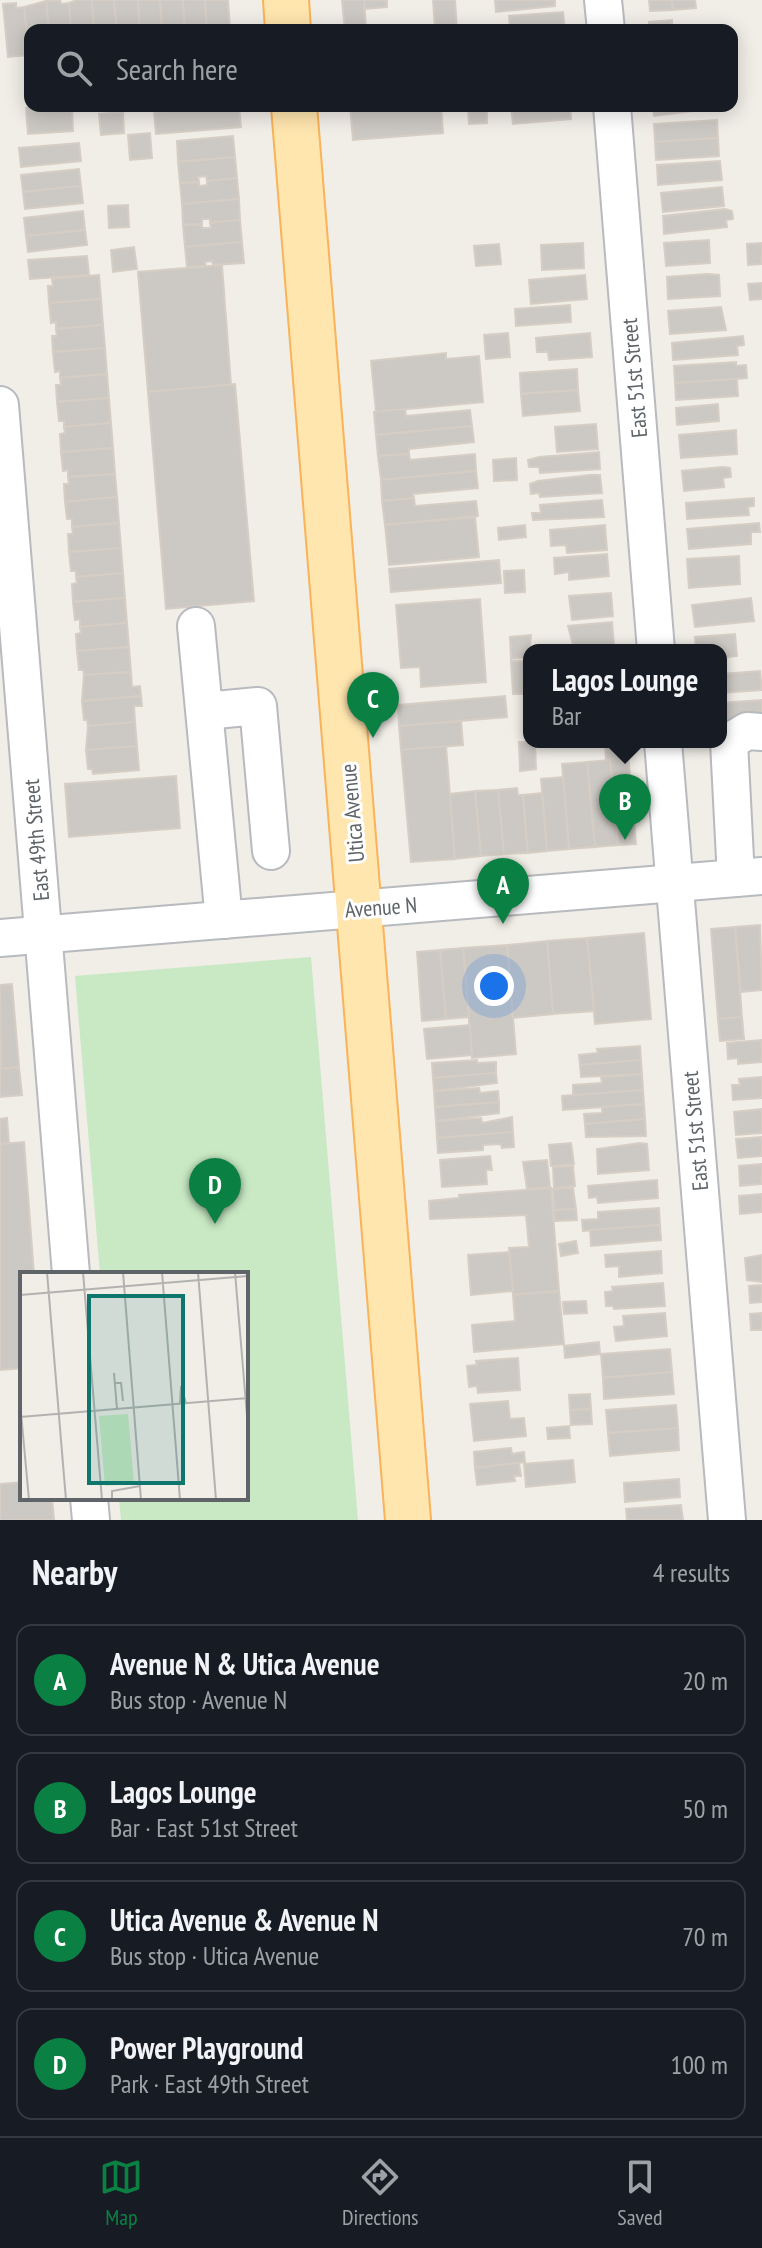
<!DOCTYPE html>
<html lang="en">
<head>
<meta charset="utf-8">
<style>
	body { margin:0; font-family:"PT Sans Narrow",sans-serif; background:#20242c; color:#f1f3f6 }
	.you { position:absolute; left:494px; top:986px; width:28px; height:28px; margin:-20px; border:6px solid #fff; border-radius:50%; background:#1a73e8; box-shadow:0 0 0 12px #1a73e833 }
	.badge { display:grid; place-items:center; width:52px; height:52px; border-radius:50%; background:#0b8043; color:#fff; font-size:26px; font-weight:700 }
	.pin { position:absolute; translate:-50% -66px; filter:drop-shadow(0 2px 4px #0008) }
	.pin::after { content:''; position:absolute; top:42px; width:28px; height:24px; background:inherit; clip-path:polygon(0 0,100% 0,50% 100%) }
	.popup { position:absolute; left:523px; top:644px; width:204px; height:104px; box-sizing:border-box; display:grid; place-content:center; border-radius:16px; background:#171b24; filter:drop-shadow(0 2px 6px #0005); font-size:26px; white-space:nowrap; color:#9ea1a6 }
	.popup b { font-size:30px; color:#f1f3f6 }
	.popup::after { content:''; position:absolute; left:50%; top:100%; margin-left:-16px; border:16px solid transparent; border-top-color:#171b24 }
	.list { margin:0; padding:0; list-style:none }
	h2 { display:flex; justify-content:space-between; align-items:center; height:104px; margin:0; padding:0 32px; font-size:34px }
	h2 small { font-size:26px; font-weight:400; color:#9ea1a6 }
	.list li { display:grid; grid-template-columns:52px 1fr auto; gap:24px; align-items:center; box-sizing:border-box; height:112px; margin:0 16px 16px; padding:0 16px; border:2px solid #363941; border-radius:16px }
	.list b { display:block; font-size:30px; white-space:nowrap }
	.list p { margin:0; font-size:26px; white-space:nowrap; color:#9ea1a6 }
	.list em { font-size:26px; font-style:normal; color:#9ea1a6 }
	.icon { flex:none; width:44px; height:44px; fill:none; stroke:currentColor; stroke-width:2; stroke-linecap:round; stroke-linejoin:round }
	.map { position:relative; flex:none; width:762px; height:1520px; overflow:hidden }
	.search { position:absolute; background:#171b24; box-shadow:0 4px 20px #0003; left:24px; right:24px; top:24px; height:88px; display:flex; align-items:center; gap:20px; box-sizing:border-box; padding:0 28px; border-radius:16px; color:#9ea1a6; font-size:30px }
	.sheet { height:616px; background:#171b24 }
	nav { display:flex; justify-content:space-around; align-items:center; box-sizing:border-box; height:112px; border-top:2px solid #363941; background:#171b24; font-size:22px; color:#9ea1a6 }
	nav a { display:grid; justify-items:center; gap:4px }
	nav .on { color:#0b8043 }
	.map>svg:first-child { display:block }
	.green { fill:#c8e9c3 }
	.building { fill:#ccc8c3; stroke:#d6cec5; stroke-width:2 }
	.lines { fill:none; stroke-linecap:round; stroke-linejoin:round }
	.minor-casing { stroke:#b7babe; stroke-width:40 }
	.major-casing { stroke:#f9b358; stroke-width:48 }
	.minor { stroke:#fff; stroke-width:36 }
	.major { stroke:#ffe5ae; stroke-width:44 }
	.labels { text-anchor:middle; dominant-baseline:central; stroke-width:6; stroke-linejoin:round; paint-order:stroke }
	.street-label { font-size:22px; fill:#5e6468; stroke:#fff }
	.inset-road { fill:none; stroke:#b2b2b0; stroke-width:2 }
	.view { fill:#0f766e; fill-opacity:0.15; stroke:#0f766e; stroke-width:4 }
	.inset-edge { fill:none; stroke:#5e6468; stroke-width:4 }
</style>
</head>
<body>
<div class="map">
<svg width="762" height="1520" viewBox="0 0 762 1520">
	<rect width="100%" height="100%" fill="#f1ede7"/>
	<path class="green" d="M311 957 358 1520H121L119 1498H246V1274H100L75 976Z"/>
	<g class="building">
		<path d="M60 0 61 4 69 3 71 30H49L46 1Z"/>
		<path d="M77 0H92L94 30H71L69 3Z"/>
		<path d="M92 0H114L117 30H94Z"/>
		<path d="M114 0H138L140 30H117Z"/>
		<path d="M138 0H160L162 30H140Z"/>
		<path d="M160 0H183L185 30H162Z"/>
		<path d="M183 0H205L207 30H185Z"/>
		<path d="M205 0H228L230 30H207Z"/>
		<path d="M342 0H364L366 30H345Z"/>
		<path d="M364 0H387V7L365 9Z"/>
		<path d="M433 0H455L457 30H435Z"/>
		<path d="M495 0H555V6L496 12Z"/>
		<path d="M649 0H672L673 10 650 11Z"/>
		<path d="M672 0H695L696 8 673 10Z"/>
		<path d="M46 1 49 30H30L29 55 24 7Z"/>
		<path d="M16 3V8L24 7 29 55 8 57 3 4Z"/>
		<path d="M563 12 565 30H510L509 16Z"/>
		<path d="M672 20V30H649V22Z"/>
		<path d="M31 106H72L73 131 28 134 26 108Z"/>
		<path d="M153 106H232L154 112Z"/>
		<path d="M239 106 241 127 156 134 154 112Z"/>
		<path d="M350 106H441L443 133 353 140Z"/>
		<path d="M468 106H487V123L469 124Z"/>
		<path d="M511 106H570L571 119 513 124Z"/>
		<path d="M653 106H724V107L654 116Z"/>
		<path d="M123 112 124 133 101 135 99 114Z"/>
		<path d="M717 120 718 138 655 142 654 124Z"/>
		<path d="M150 133 152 158 130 160 128 135Z"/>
		<path d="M233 136 235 157 178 162 177 141Z"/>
		<path d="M718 138 719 156 656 160 655 142Z"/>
		<path d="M79 143 81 161 21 167 19 148Z"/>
		<path d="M235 157 237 178 207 181 206 176 198 177 199 182 180 183 178 162Z"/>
		<path d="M720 161 722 180 658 185 657 165Z"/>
		<path d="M79 169 81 186 23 192 21 175Z"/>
		<path d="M237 178 239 199 182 204 180 183 199 182V186L207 185V181Z"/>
		<path d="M81 186 83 203 25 209 23 192Z"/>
		<path d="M722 187 724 206 663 212 661 193Z"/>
		<path d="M239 199 240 220 210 223V219H202V224L183 225 182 204Z"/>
		<path d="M128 205 129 227 109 228 108 206Z"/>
		<path d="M725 209 732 211 733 219 726 220 727 227 664 234 663 216Z"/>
		<path d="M83 211 85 230 26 236 24 218Z"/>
		<path d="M240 220 242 242 185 247 183 225 202 224V228H211L210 223Z"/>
		<path d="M85 230 87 245 28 252 26 236Z"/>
		<path d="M709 240 710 263 666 266 664 243Z"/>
		<path d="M242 242 244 263 213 265 212 261 205 262 206 266 187 267 185 247Z"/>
		<path d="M583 243 584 268 542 270 541 245Z"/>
		<path d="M762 243V264L748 265 747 244Z"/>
		<path d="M499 244 501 264 476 266 474 246Z"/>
		<path d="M134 247 137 269 113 272 111 250Z"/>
		<path d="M87 256 89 275 30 279 28 260Z"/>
		<path d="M222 265 231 385 148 392 138 272Z"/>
		<path d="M707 274 719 275 720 296 668 299 667 277Z"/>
		<path d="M99 275 101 299 49 303 48 286H53L52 279Z"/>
		<path d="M585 275 587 299 531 304 529 280Z"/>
		<path d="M762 283V299L750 300 748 284Z"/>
		<path d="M101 299 103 325 56 329V322L51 323 49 303Z"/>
		<path d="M570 305 571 322 516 326 515 309Z"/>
		<path d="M721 307 726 330 670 334 668 311Z"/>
		<path d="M103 325 105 348 53 352 52 336H57L56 329Z"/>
		<path d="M508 333 510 357 486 359 484 335Z"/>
		<path d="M590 333 592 357 549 360 548 352H537L536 338Z"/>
		<path d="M743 336 744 345 737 346 738 355 673 360 672 343Z"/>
		<path d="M105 348 107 374 60 378V371L55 372 53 352Z"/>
		<path d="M446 353V359L479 356 483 402 376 412 371 361Z"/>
		<path d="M736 362V366L746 365 747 378 675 383 674 366Z"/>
		<path d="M577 369 578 390 521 394 520 373Z"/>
		<path d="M107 374 109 398 57 402 56 385H61L60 378Z"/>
		<path d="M737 379 738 396 676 400 675 383Z"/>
		<path d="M235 384 254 601 166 609 148 392Z"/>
		<path d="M578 390 580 411 523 416 521 394Z"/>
		<path d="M109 398 111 423 64 427V421H59L57 402Z"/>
		<path d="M718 404 719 421 677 425 676 408Z"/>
		<path d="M405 409 406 416 470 410 472 426 376 435 374 412Z"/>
		<path d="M111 423 113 448 61 452 60 434 65 433 64 427Z"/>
		<path d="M596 424 598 449 557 452 555 427Z"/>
		<path d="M472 426 474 442 409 449V454L378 456 376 435Z"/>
		<path d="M736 430 737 454 681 458 679 435Z"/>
		<path d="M113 448 115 474 68 477V470L63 471 61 452Z"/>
		<path d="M599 452 600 469 540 473 539 467H529L528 460 539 457Z"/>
		<path d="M409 454 410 460 475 454 476 471 381 480 378 456Z"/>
		<path d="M516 458 517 480 494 481 493 460Z"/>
		<path d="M722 467 730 468 731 477 723 478 724 487 684 491 682 471Z"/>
		<path d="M476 471 478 488 413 494 414 498 382 501 381 480Z"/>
		<path d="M115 474 117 497 65 502 64 484H69L68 477Z"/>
		<path d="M590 475H600L602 493 540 497 539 493 531 494 530 484 538 481Z"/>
		<path d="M117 497 119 523 72 527V519H67L65 502Z"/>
		<path d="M414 498 415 506 476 501 478 516 385 525 382 501Z"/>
		<path d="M754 498V506L748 507 749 515 687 519 686 503Z"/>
		<path d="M602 500 604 517 533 520 532 513H541L540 505Z"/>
		<path d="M475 517 479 557 389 565 385 525Z"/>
		<path d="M119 523 121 548 69 552 68 534H73L72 527Z"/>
		<path d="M759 523 760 532H751V544L689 549 687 529Z"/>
		<path d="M525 525 526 537 499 540 498 528Z"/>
		<path d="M605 525 607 550 567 553 566 545 551 546 550 530Z"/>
		<path d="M121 548 123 573 76 577V571H71L69 552Z"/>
		<path d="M607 554 609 576 569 580V572L555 574 554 558Z"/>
		<path d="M739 556 740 584 689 588 687 559Z"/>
		<path d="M499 560 501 583 391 592 389 569Z"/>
		<path d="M524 570 525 592 505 593 504 571Z"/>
		<path d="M123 573 125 598 73 602 72 584 77 583 76 577Z"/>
		<path d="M611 593 613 616 572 620 569 596Z"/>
		<path d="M125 598 127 623 80 627V619L75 620 73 602Z"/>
		<path d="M751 598 754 621 695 627 692 605Z"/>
		<path d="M480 599 486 682 421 687 420 667 401 668 396 605Z"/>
		<path d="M612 622 614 645 574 649 568 626Z"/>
		<path d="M127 623 129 647 77 651 76 634 81 633 80 627Z"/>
		<path d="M735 634 737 656 721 658V650H696L695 637Z"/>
		<path d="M531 635 529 657 511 659 510 637Z"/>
		<path d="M129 647 131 672 84 675 83 670H79L77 651Z"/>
		<path d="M511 661H529V694H513Z"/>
		<path d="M760 671 762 690 721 693V674Z"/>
		<path d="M131 672 132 687 140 686 141 696 82 701 84 675Z"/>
		<path d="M141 696 142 706H134L135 722 88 726 87 720H84L82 701Z"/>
		<path d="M505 696 507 717 399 726 398 705Z"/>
		<path d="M762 700V718L721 722V703Z"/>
		<path d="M461 721 463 745 401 750 399 726Z"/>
		<path d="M135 722 137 746 86 750 88 726Z"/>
		<path d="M519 742H535L536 769 520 771Z"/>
		<path d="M605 742H627L636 844 618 845 610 760H606Z"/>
		<path d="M137 746 139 770 93 774 92 769H88L86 750Z"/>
		<path d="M446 746 455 859 411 862 401 750Z"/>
		<path d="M610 760 618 845 595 847 587 762Z"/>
		<path d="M587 762 595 847 569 849 562 764Z"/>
		<path d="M176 776 180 828 69 837 65 784Z"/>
		<path d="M563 777 569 849 547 851 541 779Z"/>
		<path d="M517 788 518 795H523L528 853 504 854 498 790Z"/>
		<path d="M498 790 504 854 481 856 475 791Z"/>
		<path d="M475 791 481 856 455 859 450 794Z"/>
		<path d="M542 793 547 851 528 853 523 795Z"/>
		<path d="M760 925 762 990 741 992 735 927Z"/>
		<path d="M735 927 742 1017 718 1019 711 929Z"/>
		<path d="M644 933 651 1019 595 1024 587 938Z"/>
		<path d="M587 938 594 1011 553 1014 547 941Z"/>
		<path d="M547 941 553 1014 513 1018 507 945Z"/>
		<path d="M507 945 516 1054 472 1058 463 948Z"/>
		<path d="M463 948 469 1017 446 1019 440 950Z"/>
		<path d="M440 950 446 1019 422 1021 417 952Z"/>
		<path d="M12 984 19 1067 1 1069 0 985Z"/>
		<path d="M742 1017 744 1039 720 1041 718 1019Z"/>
		<path d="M470 1025 472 1055 427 1059 424 1029Z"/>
		<path d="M762 1040V1062L738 1064V1058L728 1059 727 1043Z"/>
		<path d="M640 1046 641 1060 580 1065 579 1055 598 1053 597 1049Z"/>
		<path d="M477 1060V1063L496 1062V1073L433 1078 432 1063Z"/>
		<path d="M641 1060 642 1074 581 1077 580 1065Z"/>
		<path d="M19 1067 22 1095 0 1097V1069Z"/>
		<path d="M496 1073 497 1083 434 1091 433 1078Z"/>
		<path d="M642 1074 643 1090 573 1095V1085L602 1083 601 1077Z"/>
		<path d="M762 1077V1098L733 1100 732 1085H740L739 1079Z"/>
		<path d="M479 1088 480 1093 498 1091 499 1102 435 1107 434 1091Z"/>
		<path d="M643 1090 644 1104 563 1110 562 1096Z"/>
		<path d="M499 1102V1113L436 1121 435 1107Z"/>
		<path d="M644 1104 645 1119 585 1124 584 1114 602 1113V1107Z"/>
		<path d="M762 1109V1133L736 1135 734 1112Z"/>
		<path d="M512 1117 513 1132 437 1138 436 1121 481 1118 482 1123Z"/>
		<path d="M7 1118 9 1144H0V1119Z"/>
		<path d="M645 1119 646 1136 586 1137 585 1124Z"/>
		<path d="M513 1132 514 1147 502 1148 501 1144 483 1145V1150L438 1153 437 1138Z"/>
		<path d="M762 1137V1156L738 1158 736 1139Z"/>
		<path d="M24 1142 34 1274H22V1368L0 1370V1144Z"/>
		<path d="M571 1143 574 1164 551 1166 549 1145Z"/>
		<path d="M640 1143 647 1144 649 1170 598 1174 597 1149Z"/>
		<path d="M490 1156 492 1170H486L487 1184 442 1187 440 1160Z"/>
		<path d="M547 1160 550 1187 527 1189 523 1162Z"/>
		<path d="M762 1164V1184L740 1186 739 1166Z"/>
		<path d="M573 1166 575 1186 554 1188 553 1167Z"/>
		<path d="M657 1180 658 1198 598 1203 597 1197 589 1198 588 1186Z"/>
		<path d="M551 1188 559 1291 513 1295 509 1248 529 1247 526 1215 430 1219 429 1201 459 1198V1195Z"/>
		<path d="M573 1188 576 1209 554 1210 553 1189Z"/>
		<path d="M762 1194V1212L740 1214 739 1196Z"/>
		<path d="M659 1208 660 1225 583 1231 582 1220 598 1219V1212Z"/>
		<path d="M576 1209 577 1220 555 1221 554 1210Z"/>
		<path d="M660 1225 661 1240 591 1246 590 1230Z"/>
		<path d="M576 1241 578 1253 561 1256 559 1244Z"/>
		<path d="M661 1251 662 1273 619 1277V1266L606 1267 605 1255Z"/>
		<path d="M509 1252 513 1291 471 1295 468 1255Z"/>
		<path d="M762 1255V1282L747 1280 745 1258Z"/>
		<path d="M663 1283 665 1306 614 1309 613 1306H606L605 1292 613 1291 612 1287Z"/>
		<path d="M762 1285V1302L750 1303 749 1286Z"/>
		<path d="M559 1291 564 1344 474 1352 472 1325 515 1321 513 1295Z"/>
		<path d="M586 1301 587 1313 564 1314 563 1302Z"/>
		<path d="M665 1313 667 1336 616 1341 614 1327 624 1326 623 1316Z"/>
		<path d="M762 1313V1330H751L750 1314Z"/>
		<path d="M599 1342 600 1354 565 1358 564 1346Z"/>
		<path d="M670 1349 672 1372 603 1378 601 1354Z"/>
		<path d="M518 1358 520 1390 478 1393 477 1386 469 1387 467 1366 477 1365 476 1361Z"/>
		<path d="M672 1372 674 1394 604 1399 603 1378Z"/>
		<path d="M590 1394 591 1409 570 1410 569 1395Z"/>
		<path d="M508 1401 510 1419 524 1418 526 1436 474 1441 470 1404Z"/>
		<path d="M676 1405 678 1428 608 1433 606 1410Z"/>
		<path d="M591 1409 592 1424 571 1425 570 1410Z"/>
		<path d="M569 1426 570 1438 548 1439 547 1428Z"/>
		<path d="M678 1428 679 1450 610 1456 608 1433Z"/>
		<path d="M511 1448 512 1454 524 1452 525 1462 475 1468 474 1452Z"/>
		<path d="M573 1460 575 1482 526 1487 524 1464Z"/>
		<path d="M519 1463 521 1476H514L515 1481 477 1485 475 1468Z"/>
		<path d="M679 1479 680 1497 625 1502 624 1483Z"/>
		<path d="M22 1482V1498H52L54 1520H0V1484Z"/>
		<path d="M681 1505 683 1520H627L626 1509Z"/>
	</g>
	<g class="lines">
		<defs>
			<g id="minor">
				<path d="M603 0 606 30"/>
				<path d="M612 106 656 650"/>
				<path d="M0 405 71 1274"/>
				<path d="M196 626 224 920"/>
				<path d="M205 711 258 706 271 851"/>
				<path d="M663 742 727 1520"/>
				<path d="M736 878 729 742 747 731 762 732"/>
				<path d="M0 938 762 876"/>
				<path d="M89 1498 91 1520"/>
			</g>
			<g id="major">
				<path d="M286 0 288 30"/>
				<path d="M294 106 408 1520"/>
			</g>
		</defs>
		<use href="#minor" class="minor-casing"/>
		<use href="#major" class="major-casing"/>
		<use href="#minor" class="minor"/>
		<use href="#major" class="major"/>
	</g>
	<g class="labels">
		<g class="street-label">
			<text transform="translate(634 378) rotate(-95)">East 51st Street</text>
			<text transform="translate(352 813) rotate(-95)">Utica Avenue</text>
			<text transform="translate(36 840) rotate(-95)">East 49th Street</text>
			<text transform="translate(381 907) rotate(-4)">Avenue N</text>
			<text transform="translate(695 1131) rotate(-95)">East 51st Street</text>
		</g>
	</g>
	<g transform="translate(20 1272)">
		<rect width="228" height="228" fill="#f1ede7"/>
		<path d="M108 142 114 212 85 214 79 144Z" fill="#c8e9c3"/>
		<path class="inset-road" d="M27 0 46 228M63 0 82 228M103 0 121 228M142 0 160 228M178 0 196 228M215 0 228 156M0 23 228 4M94 101 97 137M95 111H101L103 129M0 130 9 228M160 132 161 114 166 131M0 145 228 126M92 228V219L120 214"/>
		<path class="view" d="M69 24H163V211H69Z"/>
		<rect width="228" height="228" class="inset-edge"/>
	</g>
</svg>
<div class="you"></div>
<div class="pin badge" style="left:503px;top:924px">A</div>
<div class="pin badge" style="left:625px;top:840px">B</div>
<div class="popup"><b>Lagos Lounge</b>Bar</div>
<div class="pin badge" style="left:373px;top:738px">C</div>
<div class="pin badge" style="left:215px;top:1224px">D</div>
<div class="search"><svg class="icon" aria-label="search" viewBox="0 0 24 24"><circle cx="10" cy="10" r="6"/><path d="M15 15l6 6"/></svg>Search here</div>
</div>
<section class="sheet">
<h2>Nearby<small>4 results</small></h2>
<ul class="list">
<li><span class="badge">A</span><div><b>Avenue N &amp; Utica Avenue</b><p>Bus stop · Avenue N</p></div><em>20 m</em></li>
<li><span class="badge">B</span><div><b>Lagos Lounge</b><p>Bar · East 51st Street</p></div><em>50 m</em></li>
<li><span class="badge">C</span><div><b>Utica Avenue &amp; Avenue N</b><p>Bus stop · Utica Avenue</p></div><em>70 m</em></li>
<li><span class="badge">D</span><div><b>Power Playground</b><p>Park · East 49th Street</p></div><em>100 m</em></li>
</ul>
</section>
<nav>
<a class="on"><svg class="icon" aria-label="map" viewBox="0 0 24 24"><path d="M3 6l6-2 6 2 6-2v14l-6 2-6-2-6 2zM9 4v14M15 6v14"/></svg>Map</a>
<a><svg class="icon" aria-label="directions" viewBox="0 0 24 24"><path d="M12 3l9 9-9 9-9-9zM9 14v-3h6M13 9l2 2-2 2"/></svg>Directions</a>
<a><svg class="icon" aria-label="saved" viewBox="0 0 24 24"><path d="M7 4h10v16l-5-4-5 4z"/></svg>Saved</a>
</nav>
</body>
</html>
